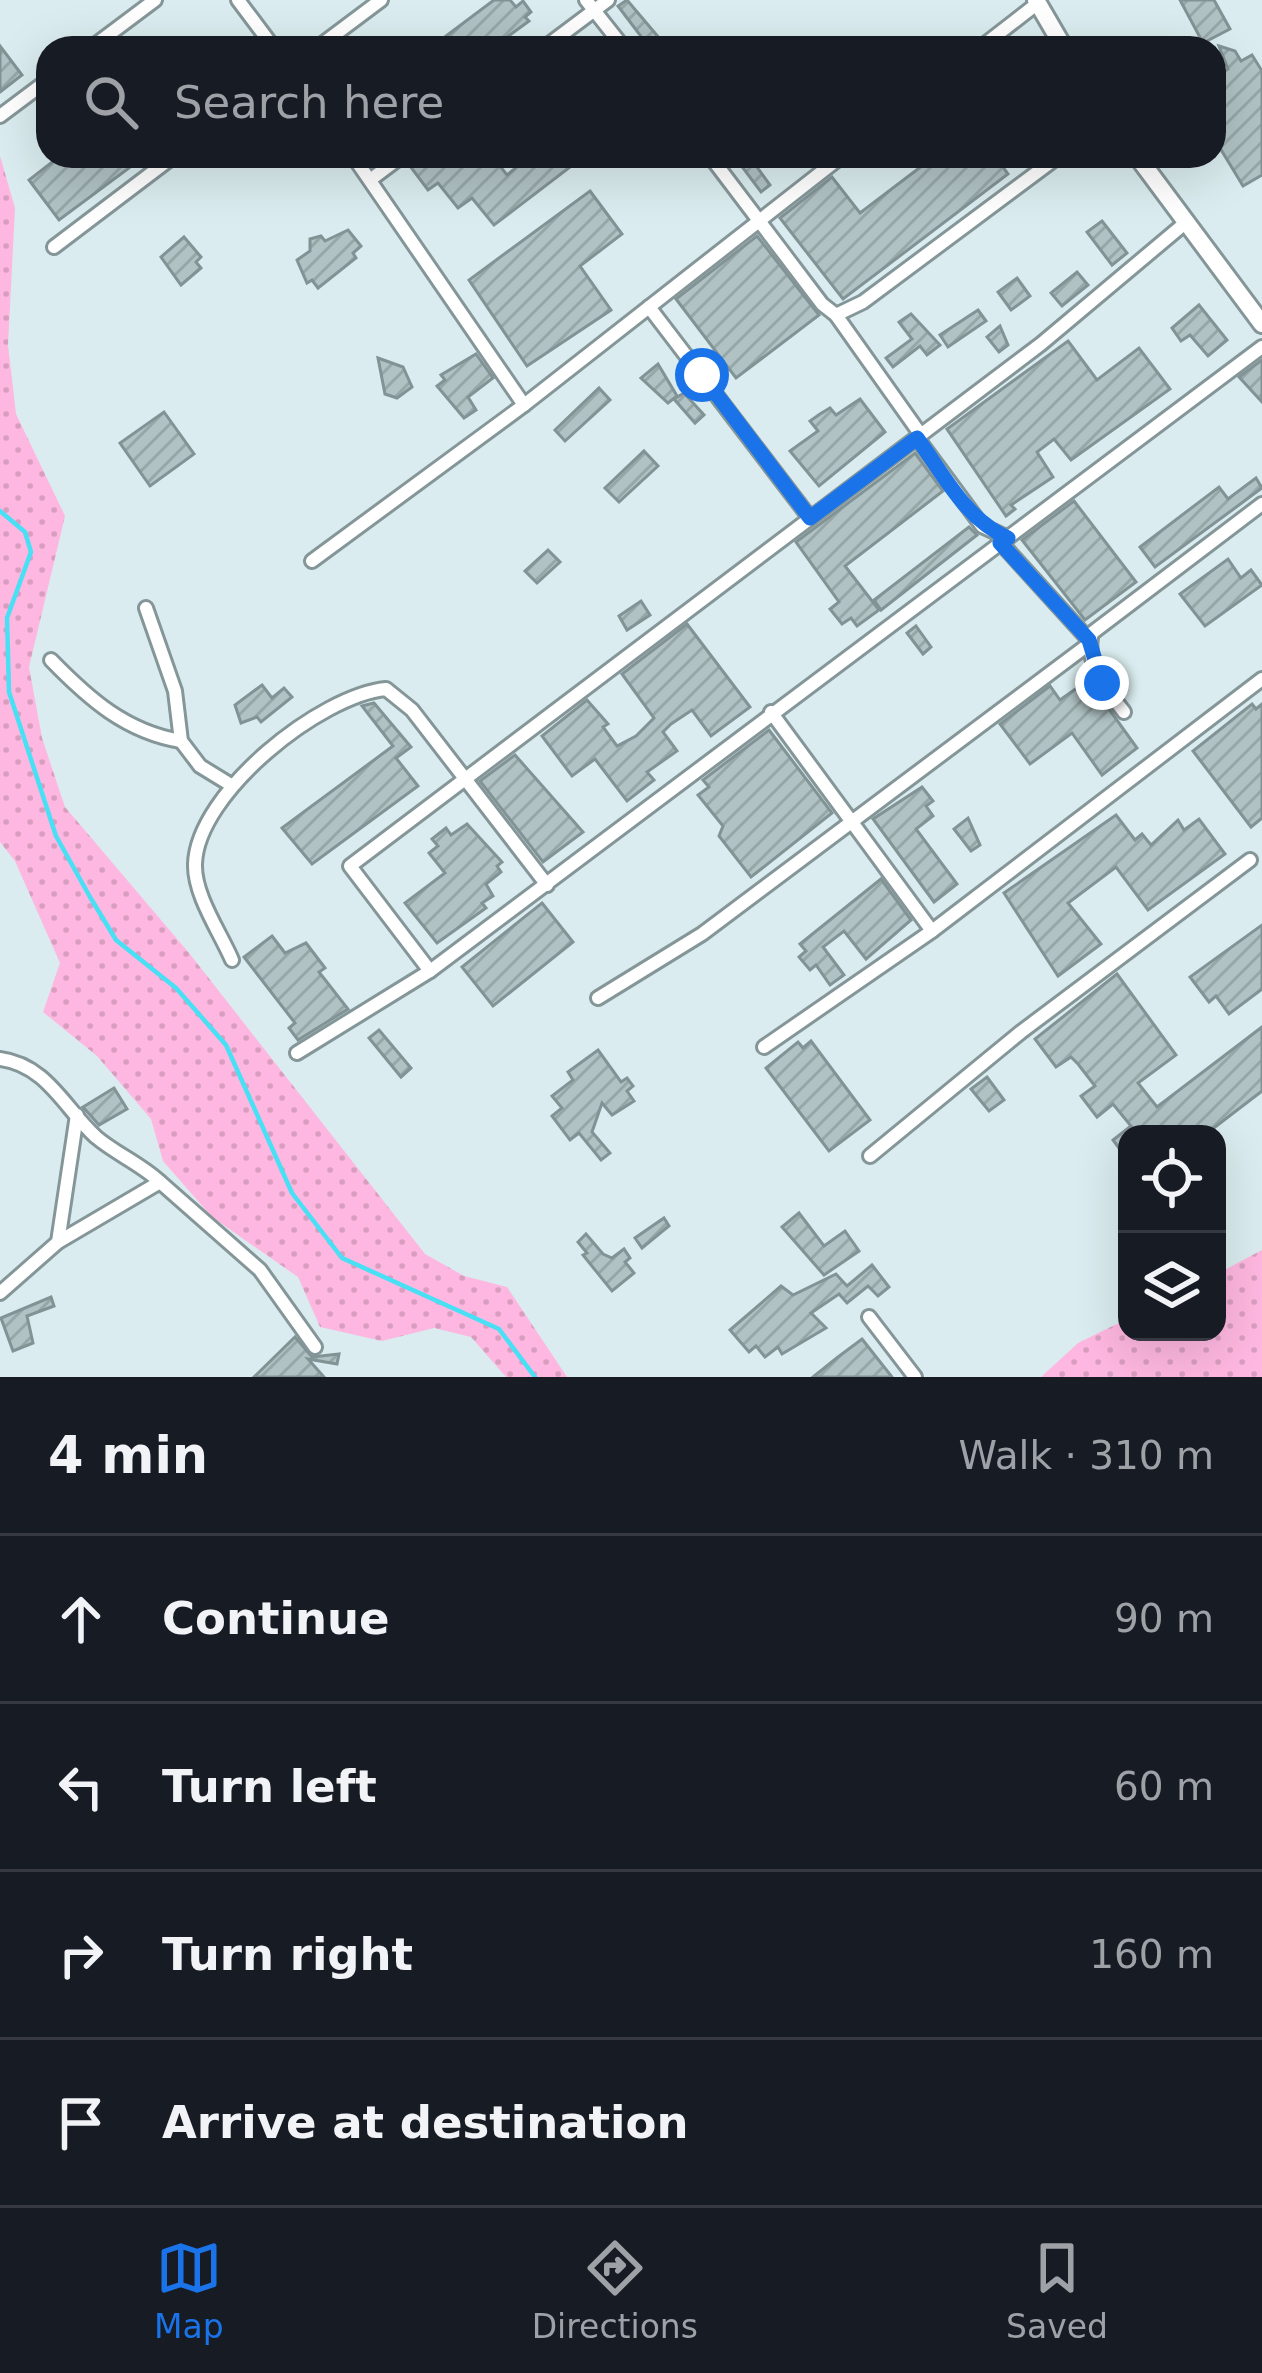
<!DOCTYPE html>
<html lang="en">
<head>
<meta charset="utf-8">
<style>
	body { margin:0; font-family:"DejaVu Sans",sans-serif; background:#242831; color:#f1f3f6 }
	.controls { position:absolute; right:36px; bottom:36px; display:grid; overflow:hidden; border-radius:24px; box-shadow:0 12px 48px #0002 }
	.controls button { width:108px; height:108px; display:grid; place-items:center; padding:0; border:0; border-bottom:3px solid #363941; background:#171b24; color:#f1f3f6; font:60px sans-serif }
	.stop { position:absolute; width:36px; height:36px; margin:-27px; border:9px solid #1a73e8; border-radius:50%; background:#fff }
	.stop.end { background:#1a73e8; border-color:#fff; box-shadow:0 3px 12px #0008 }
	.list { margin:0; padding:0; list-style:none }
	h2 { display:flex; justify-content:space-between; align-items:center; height:156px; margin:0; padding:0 48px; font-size:51px }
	h2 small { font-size:39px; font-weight:400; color:#9ea1a6 }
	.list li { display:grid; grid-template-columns:78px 1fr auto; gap:36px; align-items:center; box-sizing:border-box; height:168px; padding:0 48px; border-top:3px solid #363941 }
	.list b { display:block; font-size:45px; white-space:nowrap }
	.list em { font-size:39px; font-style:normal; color:#9ea1a6 }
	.icon { flex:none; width:66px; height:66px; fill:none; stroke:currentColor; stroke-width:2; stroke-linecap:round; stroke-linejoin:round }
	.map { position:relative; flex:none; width:1262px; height:1377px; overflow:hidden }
	.search { position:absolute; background:#171b24; box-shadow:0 12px 48px #0002; left:36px; right:36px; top:36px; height:132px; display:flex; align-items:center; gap:30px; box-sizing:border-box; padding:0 42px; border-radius:36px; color:#9ea1a6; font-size:45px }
	.sheet { height:828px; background:#171b24 }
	nav { display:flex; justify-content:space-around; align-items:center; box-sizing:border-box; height:168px; border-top:3px solid #363941; background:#171b24; font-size:33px; color:#9ea1a6 }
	nav a { display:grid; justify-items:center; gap:6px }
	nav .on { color:#1a73e8 }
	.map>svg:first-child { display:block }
	.grass { fill:url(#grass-dots) }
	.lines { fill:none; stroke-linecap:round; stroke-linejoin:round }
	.stream { stroke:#47e0f4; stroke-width:4.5 }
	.building { fill:url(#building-hatch); stroke:#829396; stroke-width:3 }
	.minor-casing { stroke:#859699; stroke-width:18 }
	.secondary-casing { stroke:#859699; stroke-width:22 }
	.minor { stroke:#fff; stroke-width:12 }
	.secondary { stroke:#fff; stroke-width:16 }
	.route { stroke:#1a73e8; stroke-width:15 }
</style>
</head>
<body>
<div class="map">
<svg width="1262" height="1377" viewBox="0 0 1262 1377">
	<defs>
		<pattern id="grass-dots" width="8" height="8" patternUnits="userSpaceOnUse" patternTransform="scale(3)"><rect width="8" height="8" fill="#feb7e0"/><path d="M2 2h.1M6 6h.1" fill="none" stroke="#d99dc0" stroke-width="1.8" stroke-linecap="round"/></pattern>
		<pattern id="building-hatch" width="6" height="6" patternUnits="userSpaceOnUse" patternTransform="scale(3)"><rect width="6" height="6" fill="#b0c2c4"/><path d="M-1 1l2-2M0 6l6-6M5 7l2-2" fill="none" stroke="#97a7a8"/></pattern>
	</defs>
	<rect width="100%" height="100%" fill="#daecef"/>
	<g class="grass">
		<path d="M0 156 15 208 8 345 16 414 65 516 29 667 42 738 65 807 189 953 425 1254 464 1276 507 1287 567 1377H506L471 1337 434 1328 382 1341 320 1327 298 1277 212 1217 163 1161 151 1119 97 1056 43 1012 60 963 15 861 0 842Z"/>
		<path d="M1262 1250V1377H1041L1078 1343 1127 1319V1332H1217V1274Z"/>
	</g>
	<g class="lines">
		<path class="stream" d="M0 511 25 532 31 552 7 618 9 692 56 836 90 897 116 940 176 988 226 1045 292 1193 342 1258 499 1329 535 1377"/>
	</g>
	<g class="building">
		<path d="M494 0H510L516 7 523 1 531 12 525 17 529 21 507 37 515 48H430Z"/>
		<path d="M627 0 660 39 649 47 618 6Z"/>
		<path d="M1180 0H1214L1230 29 1203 43Z"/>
		<path d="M0 46 22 75 0 92Z"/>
		<path d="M1219 46 1235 51 1241 61 1252 55 1262 71V175L1243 186 1214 138V78L1228 69Z"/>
		<path d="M60 156H120L129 168 59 220 29 180Z"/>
		<path d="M423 156H492L507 175 523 162 519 156H568L574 164 494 225 472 198 458 208 438 183 428 190 410 166Z"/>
		<path d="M734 156H749L770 185 761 192Z"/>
		<path d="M935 156H995L1008 174 843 299 780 218 832 177 860 213Z"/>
		<path d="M590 191 622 234 580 266 611 310 527 366 469 280Z"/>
		<path d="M1102 221 1127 253 1112 265 1087 232Z"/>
		<path d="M348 230 361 246 353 253 356 258 318 288 312 280 307 283 297 260 310 251V239L321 236 325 241Z"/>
		<path d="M757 236 819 315 736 378 676 299Z"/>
		<path d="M184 237 201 257 196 262 201 268 181 285 161 257Z"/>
		<path d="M1077 272 1088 285 1062 306 1051 293Z"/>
		<path d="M1017 278 1030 296 1011 310 998 292Z"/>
		<path d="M1199 305 1227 340 1208 356 1190 335 1181 341 1172 328Z"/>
		<path d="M978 310 986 321 948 347 940 335Z"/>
		<path d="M911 314 940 345 927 355 920 346 893 367 886 358 912 339 899 322Z"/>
		<path d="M1000 326 1008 345 999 352 987 337Z"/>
		<path d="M1068 341 1097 380 1139 348 1170 389 1071 460 1054 439 1037 452 1053 477 1011 505 1015 509 1006 516 947 429Z"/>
		<path d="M476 354 493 378 468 397 476 410 464 418 437 386 445 380 441 375Z"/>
		<path d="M378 358 403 367 412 387 397 398 385 394Z"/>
		<path d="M1262 360V402L1239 377Z"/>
		<path d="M658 364 677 396 668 403 641 378Z"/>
		<path d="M599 388 610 400 565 441 555 430Z"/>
		<path d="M684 393 704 415 695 423 674 399Z"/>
		<path d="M860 399 885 432 819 486 790 451 818 431 810 421 820 414 830 408 836 415Z"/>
		<path d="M164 412 194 454 150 486 120 443Z"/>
		<path d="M644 451 658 466 619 502 605 488Z"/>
		<path d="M915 453 943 491 845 566 879 610 857 626 851 618 842 624 830 609 839 602 796 542Z"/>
		<path d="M1256 478 1262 488 1155 567 1140 547 1219 487 1228 499Z"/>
		<path d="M1074 501 1136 582 1085 620 1022 540Z"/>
		<path d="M969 527 977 535 881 610 874 600Z"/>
		<path d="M548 550 560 562 537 583 525 571Z"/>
		<path d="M1228 559 1241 578 1251 570 1262 585 1205 626 1180 594Z"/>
		<path d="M641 601 650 615 627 630 619 616Z"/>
		<path d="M687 624 750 707 711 736 692 710 671 724 663 732 677 751 647 772 654 780 627 801 595 759 572 776 542 736 587 700 608 724 603 727 617 746 636 736 654 718 622 674Z"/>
		<path d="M916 626 931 647 923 654 907 633Z"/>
		<path d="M1088 680 1137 748 1102 775 1072 733 1030 764 1000 724 1050 686 1060 700Z"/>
		<path d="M262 685 272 698 284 688 292 697 261 722 257 717 241 723 235 705Z"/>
		<path d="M374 703 411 747 396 758 418 786 312 864 282 828 393 746 362 706Z"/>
		<path d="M1252 704 1256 709 1262 704V818L1251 827 1193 751Z"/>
		<path d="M769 730 832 813 751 877 719 836 723 826 698 795 709 787 703 780Z"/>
		<path d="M515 755 583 832 543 862 480 781Z"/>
		<path d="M922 787 933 801 926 806 933 816 916 829 957 884 934 902 873 819Z"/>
		<path d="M1116 815 1135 840 1142 834 1151 845 1178 820 1184 830 1199 819 1225 854 1148 910 1116 867 1068 903 1101 944 1058 976 1004 893Z"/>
		<path d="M968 818 980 845 971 851 954 829Z"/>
		<path d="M467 824 502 862 497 866 501 872 486 884 493 896 482 903 486 908 437 943 405 903 445 873 429 853 438 846 432 839 446 828 451 835Z"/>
		<path d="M881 879 911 920 866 959 844 931 823 947 844 975 830 985 816 965 810 970 799 957 806 951 800 944Z"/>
		<path d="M542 903 573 942 493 1006 462 967Z"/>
		<path d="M1262 925V989L1229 1014 1216 996 1209 1002 1190 977Z"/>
		<path d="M272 936 285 953 306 943 325 968 319 972 348 1009 298 1040 289 1028 295 1023 244 957Z"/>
		<path d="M1117 974 1176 1055 1138 1083 1157 1107 1262 1027V1091L1206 1134H1127V1159L1113 1140 1131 1126 1113 1104 1097 1117 1081 1096 1095 1086 1078 1064 1071 1057 1056 1067 1035 1039Z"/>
		<path d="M379 1030 411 1068 401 1077 369 1038Z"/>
		<path d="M811 1041 870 1120 829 1151 766 1068 798 1042 803 1048Z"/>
		<path d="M598 1050 621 1082 627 1078 633 1086 627 1091 634 1101 612 1115 602 1103 592 1132 610 1153 601 1160 579 1133 570 1140 552 1116 562 1108 552 1096 573 1080 568 1072Z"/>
		<path d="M987 1077 1004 1100 989 1111 971 1089Z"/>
		<path d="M114 1088 127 1109 99 1125 83 1107Z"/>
		<path d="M799 1213 824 1246 845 1231 859 1251 824 1275 782 1227Z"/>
		<path d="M664 1218 669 1226 642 1248 635 1238Z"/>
		<path d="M586 1234 603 1254 612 1258 624 1249 630 1258 625 1262 634 1273 612 1291 583 1255 587 1253 578 1242Z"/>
		<path d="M872 1265 889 1287 878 1296 868 1286 847 1303 839 1294 811 1313 826 1328 782 1354 778 1347 765 1357 756 1346 749 1352 730 1330 781 1286 793 1295 836 1274 847 1286Z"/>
		<path d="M51 1297 54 1306 27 1316 33 1343 13 1351 1 1318Z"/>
		<path d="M295 1337 312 1357 339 1354 337 1364 308 1359 324 1377H254Z"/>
		<path d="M862 1339 892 1377H813L838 1357Z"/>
	</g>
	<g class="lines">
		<defs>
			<g id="minor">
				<path d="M238 0 274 48"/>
				<path d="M586 0 624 48"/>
				<path d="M91 48 155 0"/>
				<path d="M317 48 381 0"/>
				<path d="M544 48 608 0"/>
				<path d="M980 48 1038 3"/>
				<path d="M0 116 48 80"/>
				<path d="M353 156 524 405"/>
				<path d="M710 156 822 304 836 315 863 302 1059 156"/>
				<path d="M370 180 402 156"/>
				<path d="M54 247 174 156"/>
				<path d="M649 307 810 518"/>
				<path d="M836 315 921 435"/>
				<path d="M917 438 982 526 1008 538"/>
				<path d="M1001 543 1089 640"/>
				<path d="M312 561 524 405 842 156"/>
				<path d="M146 608 175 691 181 741 200 766 231 785"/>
				<path d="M51 660C89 699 126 732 181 741"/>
				<path d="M771 712 932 931"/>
				<path d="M1124 712C1107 690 1084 662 1092 633L1262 504"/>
				<path d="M232 960C220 932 194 895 195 864 197 793 321 695 386 689L412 710 547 885"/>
				<path d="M430 971 350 866 1041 344 1184 224"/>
				<path d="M598 998 702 934 1089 644"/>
				<path d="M764 1047 932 931 1262 679"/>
				<path d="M297 1053 430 971 1262 347"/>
				<path d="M0 1059C47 1065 65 1109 96 1137 116 1154 141 1164 160 1182"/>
				<path d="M870 1156 1021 1032 1250 860"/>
				<path d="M58 1242 77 1115"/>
				<path d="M0 1293 58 1242 160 1182 260 1270 315 1347"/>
				<path d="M869 1317 915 1377"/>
			</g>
			<g id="secondary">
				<path d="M1036 0 1064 48"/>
				<path d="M1137 156 1262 324"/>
			</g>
		</defs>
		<use href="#minor" class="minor-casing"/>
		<use href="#secondary" class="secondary-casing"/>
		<use href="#minor" class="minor"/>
		<use href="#secondary" class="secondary"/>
	</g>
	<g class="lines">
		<path class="route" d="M702 375 810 518 917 438C944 475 965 519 1008 538L1000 543 1089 640 1102 683"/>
	</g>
</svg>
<div class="controls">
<button><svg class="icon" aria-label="locate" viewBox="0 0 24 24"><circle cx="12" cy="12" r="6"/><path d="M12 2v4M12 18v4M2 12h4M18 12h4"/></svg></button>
<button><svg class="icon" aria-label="layers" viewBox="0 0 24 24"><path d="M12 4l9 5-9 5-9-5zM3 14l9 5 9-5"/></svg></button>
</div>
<div class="stop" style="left:702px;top:375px"></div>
<div class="stop end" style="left:1102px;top:683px"></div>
<div class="search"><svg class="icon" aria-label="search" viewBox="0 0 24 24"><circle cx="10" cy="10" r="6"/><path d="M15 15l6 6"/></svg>Search here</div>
</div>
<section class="sheet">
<h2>4 min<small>Walk · 310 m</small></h2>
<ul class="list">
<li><svg class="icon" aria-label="ahead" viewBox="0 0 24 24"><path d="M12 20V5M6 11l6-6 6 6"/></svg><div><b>Continue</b></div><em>90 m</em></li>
<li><svg class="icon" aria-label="left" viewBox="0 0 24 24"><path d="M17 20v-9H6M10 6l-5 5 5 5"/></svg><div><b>Turn left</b></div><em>60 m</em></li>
<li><svg class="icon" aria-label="right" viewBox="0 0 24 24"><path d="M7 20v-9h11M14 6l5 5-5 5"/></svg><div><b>Turn right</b></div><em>160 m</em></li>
<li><svg class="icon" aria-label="arrive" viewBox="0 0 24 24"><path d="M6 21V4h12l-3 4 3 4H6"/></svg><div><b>Arrive at destination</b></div></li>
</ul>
</section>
<nav>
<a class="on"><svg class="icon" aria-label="map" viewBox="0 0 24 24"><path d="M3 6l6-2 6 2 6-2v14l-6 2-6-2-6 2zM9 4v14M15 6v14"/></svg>Map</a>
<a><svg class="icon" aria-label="directions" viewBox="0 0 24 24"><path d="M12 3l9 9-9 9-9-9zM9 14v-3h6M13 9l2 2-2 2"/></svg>Directions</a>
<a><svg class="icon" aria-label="saved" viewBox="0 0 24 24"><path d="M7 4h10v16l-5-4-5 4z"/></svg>Saved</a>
</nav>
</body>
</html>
